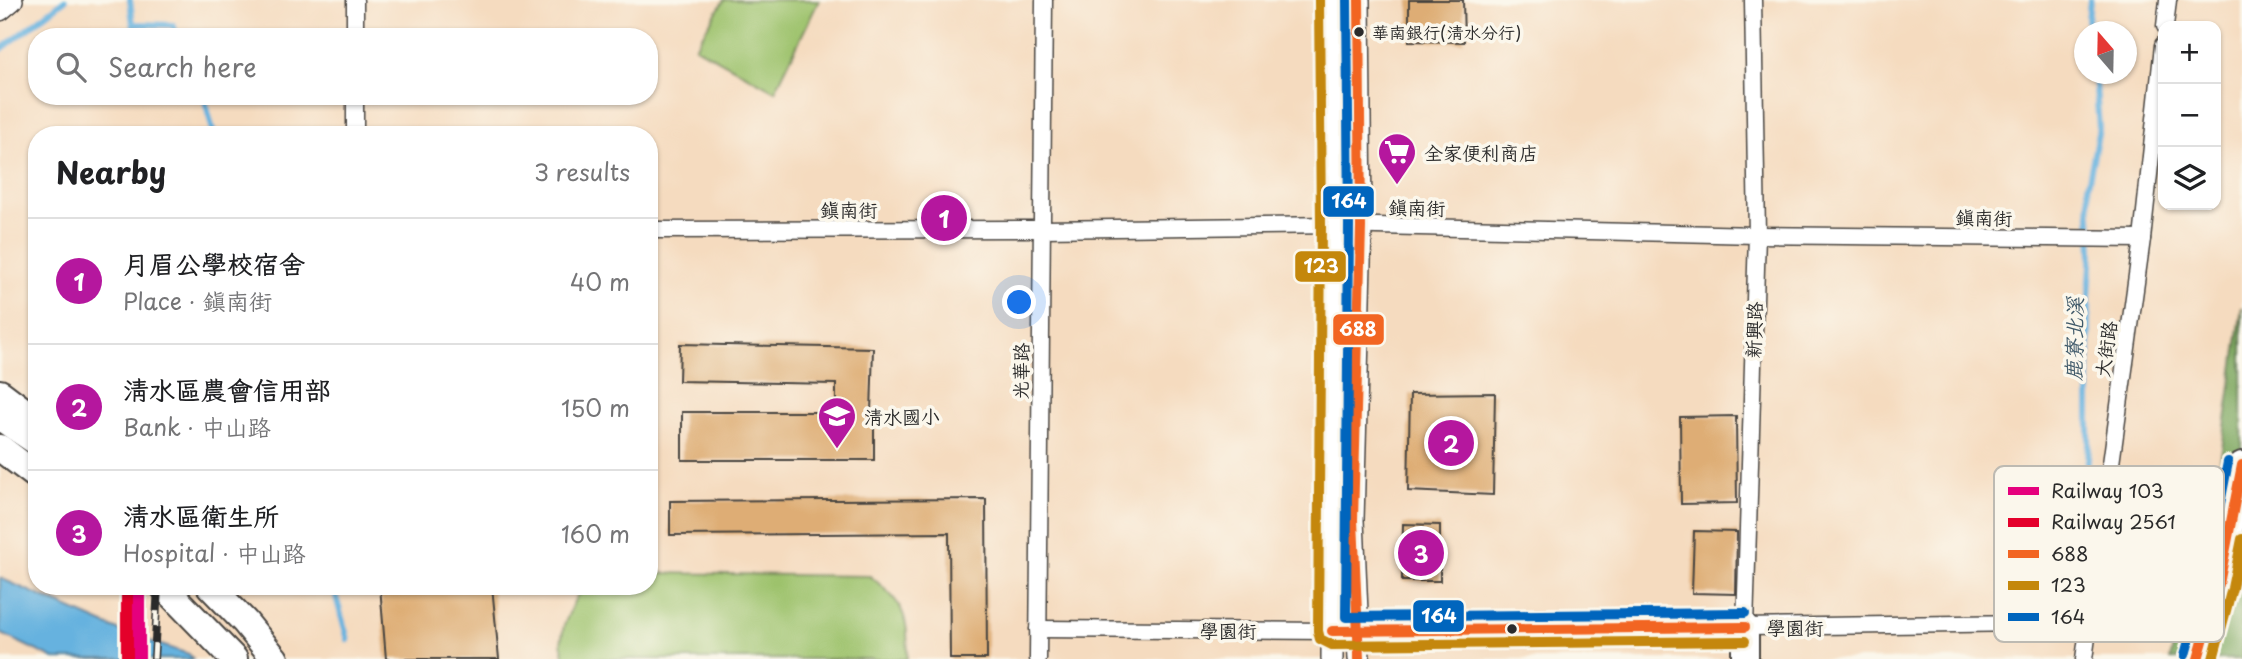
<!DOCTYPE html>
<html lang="en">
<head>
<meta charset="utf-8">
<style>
	body { margin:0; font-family:"Playpen Sans","LXGW WenKai TC",sans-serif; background:#f2f2f2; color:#202124 }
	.controls { position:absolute; right:21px; top:21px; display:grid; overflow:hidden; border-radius:14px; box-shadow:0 2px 5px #0004 }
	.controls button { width:63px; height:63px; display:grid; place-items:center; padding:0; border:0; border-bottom:2px solid #e0e0e0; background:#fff; color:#202124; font:35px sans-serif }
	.compass { position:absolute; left:2074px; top:21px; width:63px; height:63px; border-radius:50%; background:#fff; box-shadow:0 2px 5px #0004; rotate:340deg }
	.you { position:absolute; left:1020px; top:303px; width:24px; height:24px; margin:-18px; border:5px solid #fff; border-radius:50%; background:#1a73e8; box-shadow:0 0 0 10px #1a73e833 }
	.badge { display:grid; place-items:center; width:46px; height:46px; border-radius:50%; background:#b5179e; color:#fff; font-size:23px; font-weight:700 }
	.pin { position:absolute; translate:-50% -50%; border:4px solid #fff; box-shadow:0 2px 7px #0006 }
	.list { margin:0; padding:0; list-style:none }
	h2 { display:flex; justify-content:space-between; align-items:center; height:91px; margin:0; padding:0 28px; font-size:30px }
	h2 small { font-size:23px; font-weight:400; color:#757577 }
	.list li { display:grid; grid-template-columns:46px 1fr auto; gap:21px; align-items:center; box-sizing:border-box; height:126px; padding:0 28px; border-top:2px solid #e0e0e0 }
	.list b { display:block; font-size:26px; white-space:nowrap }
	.list p { margin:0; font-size:23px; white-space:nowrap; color:#757577 }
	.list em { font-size:23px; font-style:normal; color:#757577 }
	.icon { flex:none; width:38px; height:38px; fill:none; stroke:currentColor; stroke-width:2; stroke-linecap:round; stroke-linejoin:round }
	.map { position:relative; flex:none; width:2242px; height:659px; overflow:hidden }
	.search { position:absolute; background:#fff; box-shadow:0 2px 5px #0004; left:28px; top:28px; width:630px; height:77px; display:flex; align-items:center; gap:18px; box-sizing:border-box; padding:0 24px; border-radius:28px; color:#757577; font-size:26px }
	.panel { position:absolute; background:#fff; box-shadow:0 2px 5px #0004; left:28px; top:126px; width:630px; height:469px; border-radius:28px }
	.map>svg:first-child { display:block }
	.green { fill:#9dc26c; stroke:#64764c; stroke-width:2 }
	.forest { fill:#7ea860; stroke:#546a46; stroke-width:2 }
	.water { fill:#66b2df; stroke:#486e85; stroke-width:2 }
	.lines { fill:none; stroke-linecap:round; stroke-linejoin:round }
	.stream { stroke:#66b2df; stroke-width:6 }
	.building { fill:#dead75 }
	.minor-casing { stroke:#494541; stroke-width:19 }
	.tertiary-casing { stroke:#494541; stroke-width:24 }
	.primary-casing { stroke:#494541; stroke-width:30 }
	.minor { stroke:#fff; stroke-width:16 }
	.tertiary { stroke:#fff; stroke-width:21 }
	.primary { stroke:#fff; stroke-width:26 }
	.rail-casing { stroke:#2b2b2b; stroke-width:8 }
	.rail { stroke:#fbf7ec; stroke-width:5; stroke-dasharray:16; stroke-linecap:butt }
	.bus-1-casing { stroke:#fbf7ec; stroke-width:16 }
	.bus-2-casing { stroke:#fbf7ec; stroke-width:16 }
	.bus-3-casing { stroke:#fbf7ec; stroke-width:16 }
	.bus-1 { stroke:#f26522; stroke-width:10 }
	.bus-2 { stroke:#c4870b; stroke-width:10 }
	.bus-3 { stroke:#0065bd; stroke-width:10 }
	.rail-1-casing { stroke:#fbf7ec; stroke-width:18 }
	.rail-2-casing { stroke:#fbf7ec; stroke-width:18 }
	.rail-1 { stroke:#e5007d; stroke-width:12 }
	.rail-2 { stroke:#e4002b; stroke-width:12 }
	.bus-dot { fill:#2b2b2b; stroke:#fbf7ec; stroke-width:2.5 }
	.labels { text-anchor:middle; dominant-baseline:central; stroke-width:7; stroke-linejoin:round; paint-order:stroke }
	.bus-label { font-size:17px; fill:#2b2b2b; stroke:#fbf7ec; text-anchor:start }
	.poi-label { font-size:19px; fill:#2b2b2b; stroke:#fbf7ec; text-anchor:start }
	.street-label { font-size:19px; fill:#2b2b2b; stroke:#fbf7ec }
	.water-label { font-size:21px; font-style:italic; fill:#405a6a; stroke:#fbf7ec }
	.key { fill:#fbf7ec; stroke:#bdbab2; stroke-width:2 }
	.key-label { font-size:19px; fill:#2b2b2b }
	.line-badge { stroke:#fbf7ec; stroke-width:2.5 }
	.badge-label { font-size:19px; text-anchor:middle; font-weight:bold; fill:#fff }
</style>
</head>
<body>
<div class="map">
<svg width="2242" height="659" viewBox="0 0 2242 659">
	<rect width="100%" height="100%" fill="#fbf7ec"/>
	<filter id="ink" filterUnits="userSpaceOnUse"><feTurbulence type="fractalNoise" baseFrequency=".0143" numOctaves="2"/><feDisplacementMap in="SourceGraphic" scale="14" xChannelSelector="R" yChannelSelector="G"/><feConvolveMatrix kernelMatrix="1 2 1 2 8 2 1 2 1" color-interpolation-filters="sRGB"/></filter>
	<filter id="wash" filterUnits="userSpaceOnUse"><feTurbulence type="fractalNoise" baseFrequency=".00686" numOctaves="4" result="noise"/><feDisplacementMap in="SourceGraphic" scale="28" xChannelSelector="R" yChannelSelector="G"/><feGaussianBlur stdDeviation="1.57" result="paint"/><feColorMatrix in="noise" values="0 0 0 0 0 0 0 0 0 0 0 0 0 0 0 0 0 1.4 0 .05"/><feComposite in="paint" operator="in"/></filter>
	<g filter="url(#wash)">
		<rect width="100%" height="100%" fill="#f5dbbf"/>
		<g class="green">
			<path d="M724 0H819L775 91 695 47Z"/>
			<path d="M649 573 870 576C903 603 910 615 907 659H565L561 643 564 625 576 597 589 586H649Z"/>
		</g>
		<path class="forest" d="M2242 307V659H2170L2219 470Z"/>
		<path class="water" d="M0 578 127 634 189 654 193 659H54L0 633Z"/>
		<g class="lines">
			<g class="stream">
				<path d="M130 0 133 24 173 25 178 37"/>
				<path d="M2090 0 2088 20 2090 32"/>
				<path d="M0 50 65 0"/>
				<path d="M204 96 214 135"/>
				<path d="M333 586 348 640"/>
				<path d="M2076 607 2089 446V296L2092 250 2088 185 2099 128 2095 74"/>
			</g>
		</g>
		<g id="blocks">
			<g class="building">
				<path d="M1409 0H1463L1464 42 1409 41Z"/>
				<path d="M680 344 873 348 871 412H874V460H682V412H836V384L679 381Z"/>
				<path d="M1495 393 1493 495 1408 491 1410 394Z"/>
				<path d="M1736 416 1737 503 1681 504 1680 417Z"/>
				<path d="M986 499 987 659H950L949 533 670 535V501Z"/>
				<path d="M1403 524 1440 525V581H1402Z"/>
				<path d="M1694 531 1737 532 1736 594 1692 593Z"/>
				<path d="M380 586H492L499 659H386Z"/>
			</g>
		</g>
	</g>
	<g filter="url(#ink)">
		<use href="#blocks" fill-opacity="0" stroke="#494541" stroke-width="2"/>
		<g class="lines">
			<defs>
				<g id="minor">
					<path d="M1753 0 1757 235 1745 627 2089 622"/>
					<path d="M2165 26 2168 0"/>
					<path d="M355 37V0"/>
					<path d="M355 96V135"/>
					<path d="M649 230 1043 229 1335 225 1757 235 2142 239"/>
					<path d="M1038 629 1332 631"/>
					<path d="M1038 659 1044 0"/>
					<path d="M2084 659 2142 239 2163 45"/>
				</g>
				<g id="tertiary">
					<path d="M1359 0 1361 227 1353 520 1359 659"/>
					<path d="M0 10 12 0"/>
					<path d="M1332 659 1335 225 1333 0"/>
				</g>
				<g id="primary">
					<path d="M0 393 37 421"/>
					<path d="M0 417 37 442"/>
					<path d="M0 448 37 476"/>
					<path d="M163 586 234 659"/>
					<path d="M210 586 245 622 275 659"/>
					<path d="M1332 631 1745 627V659"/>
					<path d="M2198 659 2219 584 2242 465"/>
				</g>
			</defs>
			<use href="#minor" class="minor-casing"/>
			<use href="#tertiary" class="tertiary-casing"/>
			<use href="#primary" class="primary-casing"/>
			<use href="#minor" class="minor"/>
			<use href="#tertiary" class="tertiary"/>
			<use href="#primary" class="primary"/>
			<defs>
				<path id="rail" d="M154 659 158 586"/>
			</defs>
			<use href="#rail" class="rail-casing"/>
			<use href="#rail" class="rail"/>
			<defs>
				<g id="bus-1">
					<path d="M1359 0 1361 227 1353 520 1359 659"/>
					<path d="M1332 631 1745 627"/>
					<path d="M2198 659 2219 584 2242 465"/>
				</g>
				<g id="bus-2">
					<path d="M1319 0 1321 225 1318 631 1320 639 1332 645 1745 641"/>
					<path d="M2213 659 2232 588 2242 539"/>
				</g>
				<g id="bus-3">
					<path d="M1347 0 1349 225 1346 617 1745 613"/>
					<path d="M2185 655 2205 581 2228 462"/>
				</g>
			</defs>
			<use href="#bus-1" class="bus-1-casing"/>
			<use href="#bus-2" class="bus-2-casing"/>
			<use href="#bus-3" class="bus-3-casing"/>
			<use href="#bus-1" class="bus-1"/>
			<use href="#bus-2" class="bus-2"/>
			<use href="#bus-3" class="bus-3"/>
			<defs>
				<path id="rail-1" d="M139 586V659"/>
				<path id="rail-2" d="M127 586V659"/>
			</defs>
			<use href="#rail-1" class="rail-1-casing"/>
			<use href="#rail-2" class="rail-2-casing"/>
			<use href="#rail-1" class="rail-1"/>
			<use href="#rail-2" class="rail-2"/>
		</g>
	</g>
	<defs>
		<symbol id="supermarket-pin" viewBox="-11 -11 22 30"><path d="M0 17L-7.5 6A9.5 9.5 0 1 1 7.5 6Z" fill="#b5179e" stroke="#fbf7ec"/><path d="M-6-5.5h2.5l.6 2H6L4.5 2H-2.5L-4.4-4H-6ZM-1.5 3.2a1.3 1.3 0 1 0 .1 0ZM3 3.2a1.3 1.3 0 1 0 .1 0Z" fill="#fff"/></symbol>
		<symbol id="school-pin" viewBox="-11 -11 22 30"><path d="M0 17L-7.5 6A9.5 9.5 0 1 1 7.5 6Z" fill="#b5179e" stroke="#fbf7ec"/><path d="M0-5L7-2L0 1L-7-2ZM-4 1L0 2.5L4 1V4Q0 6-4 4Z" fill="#fff"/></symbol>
	</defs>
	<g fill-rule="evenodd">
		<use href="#supermarket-pin" x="1375" y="130" width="44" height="60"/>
		<use href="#school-pin" x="815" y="394" width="44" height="60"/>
	</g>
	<g class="bus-dot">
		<circle cx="1359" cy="32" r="6"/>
		<circle cx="1512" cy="629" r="6"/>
	</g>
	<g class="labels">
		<g class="bus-label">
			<text x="1372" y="32">華南銀行(清水分行)</text>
		</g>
		<g class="poi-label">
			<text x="1424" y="152">全家便利商店</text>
			<text x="864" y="416">清水國小</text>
		</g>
		<g class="street-label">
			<text transform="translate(1417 207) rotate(1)">鎮南街</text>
			<text x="849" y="209">鎮南街</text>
			<text transform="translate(1984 217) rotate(1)">鎮南街</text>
			<text transform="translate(1753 330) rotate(-88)">新興路</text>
			<text transform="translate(2105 349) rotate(-82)">大街路</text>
			<text transform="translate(1020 371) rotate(-89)">光華路</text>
			<text x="1795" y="627">學園街</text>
			<text x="1228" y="630">學園街</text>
		</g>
		<g class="water-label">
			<text transform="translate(2073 339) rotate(-89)">鹿寮北溪</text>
		</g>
	</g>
	<rect x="1994" y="466" width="230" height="176" rx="10" class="key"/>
	<rect x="2008" y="487" width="31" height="8" fill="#e5007d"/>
	<rect x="2008" y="518" width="31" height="9" fill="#e4002b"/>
	<rect x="2008" y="550" width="31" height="8" fill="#f26522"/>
	<rect x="2008" y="581" width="31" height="9" fill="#c4870b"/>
	<rect x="2008" y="613" width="31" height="8" fill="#0065bd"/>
	<g class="key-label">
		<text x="2051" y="498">Railway 103</text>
		<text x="2051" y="529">Railway 2561</text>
		<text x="2051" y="561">688</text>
		<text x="2051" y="592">123</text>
		<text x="2051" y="624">164</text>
	</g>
	<g class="line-badge">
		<rect x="1322" y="185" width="53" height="33" rx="7" fill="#0065bd"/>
		<rect x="1294" y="250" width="53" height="33" rx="7" fill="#c4870b"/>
		<rect x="1332" y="313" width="53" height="33" rx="7" fill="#f26522"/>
		<rect x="1412" y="599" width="53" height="34" rx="7" fill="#0065bd"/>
	</g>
	<g class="badge-label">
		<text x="1349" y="208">164</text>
		<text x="1321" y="273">123</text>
		<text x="1358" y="336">688</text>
		<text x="1439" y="623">164</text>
	</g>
</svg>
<div class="controls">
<button>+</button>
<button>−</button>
<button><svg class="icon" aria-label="layers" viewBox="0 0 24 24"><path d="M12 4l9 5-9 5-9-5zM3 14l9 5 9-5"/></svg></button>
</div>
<svg class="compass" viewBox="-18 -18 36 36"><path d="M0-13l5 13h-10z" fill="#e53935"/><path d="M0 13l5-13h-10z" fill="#757577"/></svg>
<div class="you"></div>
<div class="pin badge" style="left:944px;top:218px">1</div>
<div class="pin badge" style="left:1451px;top:443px">2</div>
<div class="pin badge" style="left:1421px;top:553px">3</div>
<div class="search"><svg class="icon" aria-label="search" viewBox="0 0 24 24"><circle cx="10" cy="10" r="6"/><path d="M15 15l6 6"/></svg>Search here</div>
<section class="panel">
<h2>Nearby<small>3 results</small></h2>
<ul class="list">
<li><span class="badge">1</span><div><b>月眉公學校宿舍</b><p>Place · 鎮南街</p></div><em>40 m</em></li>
<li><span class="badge">2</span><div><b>清水區農會信用部</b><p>Bank · 中山路</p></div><em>150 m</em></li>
<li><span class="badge">3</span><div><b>清水區衛生所</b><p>Hospital · 中山路</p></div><em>160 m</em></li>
</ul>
</section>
</div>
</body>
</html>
